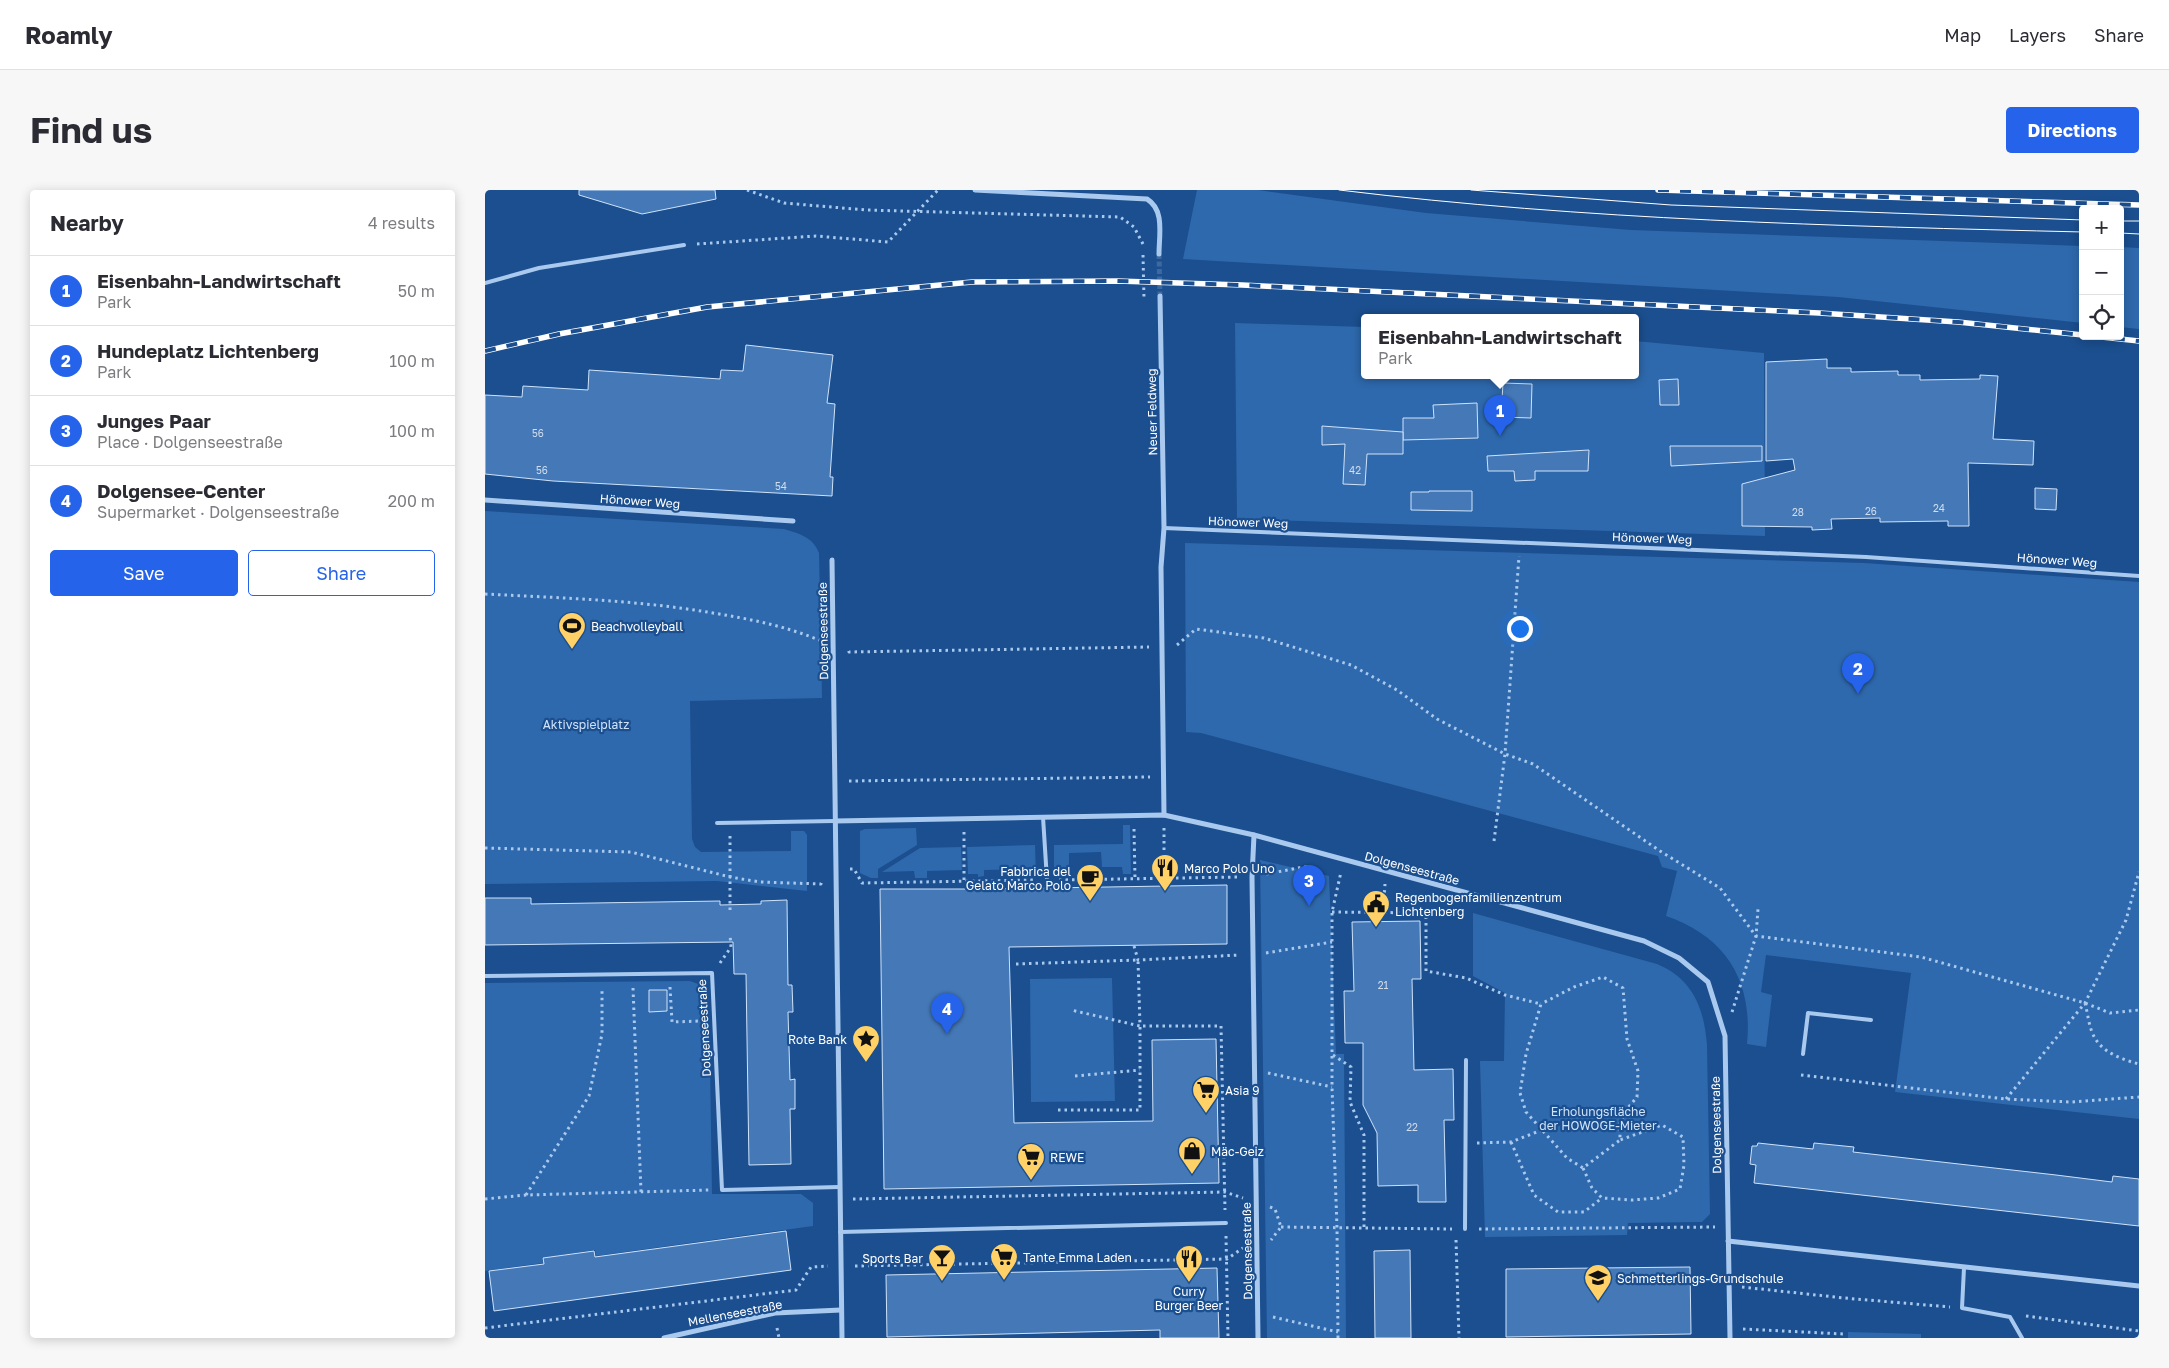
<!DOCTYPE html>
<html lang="en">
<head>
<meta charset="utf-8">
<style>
	body { margin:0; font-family:"Golos Text",sans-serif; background:#f7f7f7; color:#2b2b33 }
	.controls { position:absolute; right:15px; top:15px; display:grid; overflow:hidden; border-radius:5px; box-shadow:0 2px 12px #0003 }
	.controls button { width:45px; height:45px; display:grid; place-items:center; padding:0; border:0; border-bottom:1px solid #e1e1e2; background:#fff; color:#2b2b33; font:25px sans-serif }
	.you { position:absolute; left:1034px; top:438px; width:18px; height:18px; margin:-12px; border:4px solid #fff; border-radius:50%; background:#1a73e8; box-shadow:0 0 0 8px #1a73e833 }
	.badge { display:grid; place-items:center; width:32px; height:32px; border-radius:50%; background:#2563eb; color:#fff; font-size:16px; font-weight:700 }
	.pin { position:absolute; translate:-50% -41px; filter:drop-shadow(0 1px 2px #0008) }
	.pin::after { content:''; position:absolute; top:26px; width:18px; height:15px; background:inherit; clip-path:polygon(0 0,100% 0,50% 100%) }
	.popup { position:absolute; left:876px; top:124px; width:278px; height:65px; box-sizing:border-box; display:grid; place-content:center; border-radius:5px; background:#fff; filter:drop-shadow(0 1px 4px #0005); font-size:16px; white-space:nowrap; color:#7c7c81 }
	.popup b { font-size:19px; color:#2b2b33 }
	.popup::after { content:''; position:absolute; left:50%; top:100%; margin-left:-10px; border:10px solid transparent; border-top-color:#fff }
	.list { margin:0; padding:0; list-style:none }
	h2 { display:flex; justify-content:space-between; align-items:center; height:65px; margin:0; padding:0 20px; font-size:21px }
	h2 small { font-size:16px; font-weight:400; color:#7c7c81 }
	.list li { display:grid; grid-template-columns:32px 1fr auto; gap:15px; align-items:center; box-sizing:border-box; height:70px; padding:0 20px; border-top:1px solid #e1e1e2 }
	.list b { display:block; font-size:19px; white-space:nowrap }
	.list p { margin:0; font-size:16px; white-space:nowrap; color:#7c7c81 }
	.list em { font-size:16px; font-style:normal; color:#7c7c81 }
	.actions { display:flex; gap:10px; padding:15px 20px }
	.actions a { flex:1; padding:11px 0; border:1px solid #2563eb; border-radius:5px; text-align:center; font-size:18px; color:#2563eb }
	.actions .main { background:#2563eb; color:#fff }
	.icon { flex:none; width:28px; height:28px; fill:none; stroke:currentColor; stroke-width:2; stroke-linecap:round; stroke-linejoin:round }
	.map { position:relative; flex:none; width:1654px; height:1148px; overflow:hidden; border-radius:5px }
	header { display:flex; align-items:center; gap:30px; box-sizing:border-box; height:70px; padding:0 25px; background:#fff; border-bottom:1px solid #e1e1e2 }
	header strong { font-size:24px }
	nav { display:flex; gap:28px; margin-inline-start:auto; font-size:18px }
	.intro { display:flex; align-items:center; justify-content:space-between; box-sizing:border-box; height:120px; padding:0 30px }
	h1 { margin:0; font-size:35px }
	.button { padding:12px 22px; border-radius:5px; background:#2563eb; color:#fff; font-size:18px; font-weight:700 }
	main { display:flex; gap:30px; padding:0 30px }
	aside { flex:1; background:#fff; border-radius:5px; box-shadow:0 2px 12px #0003 }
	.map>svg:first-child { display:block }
	.green { fill:#2e69ad }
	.building { fill:#4478b7; stroke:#cfe3fa }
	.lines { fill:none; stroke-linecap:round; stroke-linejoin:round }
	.street-tunnel { stroke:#3d69a0; stroke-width:5; stroke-dasharray:5 2.5; stroke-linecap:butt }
	.path { stroke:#a9c9ee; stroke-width:3; stroke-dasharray:2.5 4; stroke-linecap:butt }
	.lane { stroke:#a9c9ee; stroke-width:4 }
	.street { stroke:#a9c9ee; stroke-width:5 }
	.tram { stroke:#fff; stroke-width:1 }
	.rail-casing { stroke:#fff; stroke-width:5.5 }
	.rail { stroke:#1b4f8f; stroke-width:4; stroke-dasharray:11; stroke-linecap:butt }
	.labels { text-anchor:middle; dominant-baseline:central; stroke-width:4.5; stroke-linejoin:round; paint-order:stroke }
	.number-label { font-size:10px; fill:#d0dded }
	.street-label { font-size:12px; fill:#fff; stroke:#1b4f8f }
	.poi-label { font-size:12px; fill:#fff; stroke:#1b4f8f; text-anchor:start }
	.park-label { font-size:12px; fill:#cfe3fa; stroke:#1b4f8f }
</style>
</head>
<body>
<header>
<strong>Roamly</strong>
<nav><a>Map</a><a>Layers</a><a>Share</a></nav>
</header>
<div class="intro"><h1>Find us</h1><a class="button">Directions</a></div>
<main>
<aside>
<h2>Nearby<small>4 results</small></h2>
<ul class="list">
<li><span class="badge">1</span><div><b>Eisenbahn-Landwirtschaft</b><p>Park</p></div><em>50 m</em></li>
<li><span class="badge">2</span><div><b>Hundeplatz Lichtenberg</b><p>Park</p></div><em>100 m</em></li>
<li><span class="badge">3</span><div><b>Junges Paar</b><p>Place · Dolgenseestraße</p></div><em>100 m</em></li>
<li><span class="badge">4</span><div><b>Dolgensee-Center</b><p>Supermarket · Dolgenseestraße</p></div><em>200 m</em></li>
</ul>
<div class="actions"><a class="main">Save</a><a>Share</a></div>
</aside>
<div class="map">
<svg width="1654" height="1148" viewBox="0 0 1654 1148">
	<rect width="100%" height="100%" fill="#1b4f8f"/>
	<g class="green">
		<path d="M712 0H773L941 23 1146 40 1598 56V133L1353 107 698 69Z"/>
		<path d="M1635 57 1654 58V139L1635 137Z"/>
		<path d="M750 133 880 137V185H1150V151L1279 163 1280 346 752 329Z"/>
		<path d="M0 321 299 339C315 344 328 347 334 363L337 508 205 511 207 649 210 657 216 662 306 661V641H319L322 645V701L232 691 0 694Z"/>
		<path d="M700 353 1379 373 1654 392V929L1410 902 1426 783 1281 765 1276 802 1287 805 1281 857 1262 854C1268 792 1242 747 1181 726L1192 681 1177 677 1173 666 716 543 701 542Z"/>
		<path d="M638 635H645L646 684H638L637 677H617L616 662 584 663V678H569V655L638 654Z"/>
		<path d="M431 638 432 655 393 679V688H386L375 683V641L380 639Z"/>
		<path d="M550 655 551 686H538V679L499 680V686L493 687V684H483L482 657Z"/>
		<path d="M476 657 477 680 442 681V688H430L429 681 397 682 435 658Z"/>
		<path d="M775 670 844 686 851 864H859L861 1148H782Z"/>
		<path d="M988 723 1172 774C1208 789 1219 818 1222 855L1225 1024 1217 1032 1143 1033 1142 1045 1000 1047 995 871H1019L1020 803 988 786Z"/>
		<path d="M627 788 630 911 546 912 545 789Z"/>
		<path d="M205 791 216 795 224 806 227 1004H316L328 1013V1036L111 1066 110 1060 57 1068 58 1073 0 1081V793Z"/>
		<path d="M1363 1142 1436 1144V1148H1363Z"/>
	</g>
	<g class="building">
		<path d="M94 0H230L231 9 157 24 94 5Z"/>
		<path d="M261 155 348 165 342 213 350 214 345 287H348L347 306 68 291 0 284V205L37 207 38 196 103 200 104 180 235 189 236 180 258 181Z"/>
		<path d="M1342 169V178H1366V182L1413 181V185H1435V190L1495 189V185L1513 186 1508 249 1549 251 1548 275 1483 273 1484 336H1463V331L1395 332V328L1346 329 1347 339 1327 340V337L1257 336V294L1310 280 1308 269 1281 271V172Z"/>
		<path d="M1193 189 1194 215H1175L1174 190Z"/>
		<path d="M1018 193 1047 194 1046 228 1016 227Z"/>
		<path d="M992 213 993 248 918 250V228H949L948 215Z"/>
		<path d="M837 236 918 242V264H882L880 295 858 294 860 254 837 255Z"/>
		<path d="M1185 256H1277V271L1186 276Z"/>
		<path d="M1104 260 1103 281H1050V290L1030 291 1029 281H1003L1002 266Z"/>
		<path d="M1550 298 1572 299 1571 320 1550 319Z"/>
		<path d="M944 301H987V321L926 320V302H944Z"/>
		<path d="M742 695V754L524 757 529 933 668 931 667 850 731 849 734 993 399 999 395 699H501Z"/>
		<path d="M0 708H46V714L235 711V715L276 714V711L302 710 303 795H307L308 822H303L305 890 310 889V919H305L306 974 264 975 261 784H249L248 752 0 755Z"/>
		<path d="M935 731 936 789H927L929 880 968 879 969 930H959L961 1012H933V995L893 996 892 943 878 915V853H860L859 801H869L867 732Z"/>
		<path d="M164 800H182V821L164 822Z"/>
		<path d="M1273 953 1328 959 1329 953 1369 957 1368 962 1571 985 1627 992 1628 986 1654 989V1036L1269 993 1271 975 1265 974 1267 956H1272Z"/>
		<path d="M301 1041 306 1080 9 1121 4 1081 59 1074 58 1068 109 1061 110 1067Z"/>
		<path d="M925 1060 926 1148H890L889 1061Z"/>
		<path d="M1205 1077 1206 1144 1021 1147V1079Z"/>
		<path d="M732 1078 734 1148H675V1140L402 1147 401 1085Z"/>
	</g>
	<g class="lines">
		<path class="street-tunnel" d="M674 64 675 106"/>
		<g class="path">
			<path d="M262 0 299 13 381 20 635 27 649 37 658 54"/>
			<path d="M212 54 331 46 403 52 453 0"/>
			<path d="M658 65 659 109"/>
			<path d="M0 404C76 408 152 410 228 423 265 429 300 436 334 450"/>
			<path d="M692 455 711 439 779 448 866 475 912 500 952 529 1020 564 1048 574 1175 661 1235 698 1271 746 1436 767 1600 813 1625 823 1654 820"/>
			<path d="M364 461V462L664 457"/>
			<path d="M364 591 665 587"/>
			<path d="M679 638V688"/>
			<path d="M649 639 650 689"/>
			<path d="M479 642V691"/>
			<path d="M245 646V720"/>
			<path d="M1009 651 1020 564 1034 366"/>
			<path d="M0 658 146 662 245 687 275 692 336 694V692"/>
			<path d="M365 679H369L377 693 550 690"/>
			<path d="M781 684 824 676"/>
			<path d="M574 690 753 687"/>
			<path d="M847 722 941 723V781L981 788 1020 805 1056 814 1041 864 1035 903 1041 922 1082 968 1098 978 1135 950V933L1142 919 1152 907 1153 881 1142 849 1138 798 1118 787 1089 797 1056 814"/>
			<path d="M898 722 900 694"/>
			<path d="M649 756 653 770 755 765"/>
			<path d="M781 763 847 752"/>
			<path d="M235 773 246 757 245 744"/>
			<path d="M531 774 653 770 655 836 586 820"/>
			<path d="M185 797 187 832 216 831"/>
			<path d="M148 798 156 1002"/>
			<path d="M1600 813C1603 824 1604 839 1610 848 1618 863 1639 870 1654 874"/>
			<path d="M1247 822 1271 746 1273 719"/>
			<path d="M848 865 866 877 865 912 879 945V1039"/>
			<path d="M783 883 847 897"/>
			<path d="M1316 885 1520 909 1586 912 1654 907"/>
			<path d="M590 886 655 880"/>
			<path d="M1521 909 1600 813 1641 730 1654 682"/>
			<path d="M573 920H655V836H736L740 1020"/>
			<path d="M1026 952 1049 1005 1073 1022H1099L1117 1008"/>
			<path d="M992 953 1026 952 1057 940"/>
			<path d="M1098 978 1107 998 1117 1008 1147 1010 1173 1008 1195 999 1199 975 1198 947 1177 935 1135 950"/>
			<path d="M41 1005 104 906 117 844V798"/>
			<path d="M0 1009 41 1005 224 1000"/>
			<path d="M368 1009 740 1002 758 1008"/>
			<path d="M785 1017 790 1019 796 1037 786 1050"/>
			<path d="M796 1037 967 1039"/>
			<path d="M994 1039 1230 1037"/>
			<path d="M741 1046 743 1148"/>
			<path d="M971 1050 974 1148"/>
			<path d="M370 1076 742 1069 758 1058"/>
			<path d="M1257 1097 1359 1108 1465 1117"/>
			<path d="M1541 1126 1654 1141"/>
			<path d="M788 1127 853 1142"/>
			<path d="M0 1138 311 1100 326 1077 343 1076"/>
			<path d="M292 1138 294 1148"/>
			<path d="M1258 1139 1358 1144V1148"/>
			<path d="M853 1148 852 1038 847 897V722L856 682"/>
		</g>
		<g class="lane">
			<path d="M0 93 54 78 199 55"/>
			<path d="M679 338 1381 367 1654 386"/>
			<path d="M558 627 562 690"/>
			<path d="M232 633 350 631"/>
			<path d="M0 786 227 783 237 1000 354 997"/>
			<path d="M1318 864 1323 823 1386 830"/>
			<path d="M980 1039 981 870"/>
			<path d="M355 1042 741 1033"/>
			<path d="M1479 1078 1477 1118 1525 1127 1537 1148"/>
		</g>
		<g class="street">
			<path d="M490 0 662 9C680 20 674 45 674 64"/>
			<path d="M675 106 679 338 676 377 679 625"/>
			<path d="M0 310 308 331"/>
			<path d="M347 370 357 1148"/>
			<path d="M350 631 679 625 769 645 1159 751 1194 768 1223 792 1240 846 1245 1148"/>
			<path d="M769 645 767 687 773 1148"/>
			<path d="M1243 1051 1654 1096"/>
			<path d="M179 1148 290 1123 356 1120"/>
		</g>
		<g class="tram">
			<path d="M854 0C1101 30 1349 36 1598 42"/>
			<path d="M986 0 1186 15 1598 30"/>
			<path d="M1635 31H1654"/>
			<path d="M1635 43 1654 44"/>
		</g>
		<defs>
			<g id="rail">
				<path d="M1173 0 1654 15"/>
				<path d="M1607 146 1654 151"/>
				<path d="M0 161 74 144 222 117 487 92 632 91 757 95 1334 123 1473 132 1598 145"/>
			</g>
		</defs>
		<use href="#rail" class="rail-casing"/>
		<use href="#rail" class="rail"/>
	</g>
	<defs>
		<symbol id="stadium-pin" viewBox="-11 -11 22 30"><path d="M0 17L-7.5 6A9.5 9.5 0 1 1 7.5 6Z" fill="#ffd166" stroke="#1b4f8f"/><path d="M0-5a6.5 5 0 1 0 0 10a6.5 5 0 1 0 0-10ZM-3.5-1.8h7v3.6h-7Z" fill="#111"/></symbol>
		<symbol id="restaurant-pin" viewBox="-11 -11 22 30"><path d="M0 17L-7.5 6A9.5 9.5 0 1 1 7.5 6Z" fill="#ffd166" stroke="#1b4f8f"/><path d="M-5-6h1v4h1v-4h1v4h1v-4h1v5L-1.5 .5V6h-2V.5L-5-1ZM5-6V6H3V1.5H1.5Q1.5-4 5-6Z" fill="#111"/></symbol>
		<symbol id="cafe-pin" viewBox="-11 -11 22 30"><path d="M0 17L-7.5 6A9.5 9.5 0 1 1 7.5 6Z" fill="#ffd166" stroke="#1b4f8f"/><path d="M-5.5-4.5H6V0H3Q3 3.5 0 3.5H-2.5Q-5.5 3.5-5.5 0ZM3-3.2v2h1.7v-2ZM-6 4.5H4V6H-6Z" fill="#111"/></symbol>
		<symbol id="civic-pin" viewBox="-11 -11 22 30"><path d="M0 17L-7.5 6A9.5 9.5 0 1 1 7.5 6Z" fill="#ffd166" stroke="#1b4f8f"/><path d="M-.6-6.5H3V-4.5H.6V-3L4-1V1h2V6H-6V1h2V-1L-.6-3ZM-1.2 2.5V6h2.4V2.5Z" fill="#111"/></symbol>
		<symbol id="sight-pin" viewBox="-11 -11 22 30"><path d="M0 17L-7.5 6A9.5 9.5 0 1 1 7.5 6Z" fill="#ffd166" stroke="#1b4f8f"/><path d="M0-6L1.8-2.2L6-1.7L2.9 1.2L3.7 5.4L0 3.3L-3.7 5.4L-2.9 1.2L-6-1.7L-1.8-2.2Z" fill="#111"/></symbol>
		<symbol id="supermarket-pin" viewBox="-11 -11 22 30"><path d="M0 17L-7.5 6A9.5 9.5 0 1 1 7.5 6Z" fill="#ffd166" stroke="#1b4f8f"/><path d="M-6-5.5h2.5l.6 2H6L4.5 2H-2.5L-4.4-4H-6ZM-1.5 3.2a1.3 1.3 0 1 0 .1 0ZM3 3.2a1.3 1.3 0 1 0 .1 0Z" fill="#111"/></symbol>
		<symbol id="shop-pin" viewBox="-11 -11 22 30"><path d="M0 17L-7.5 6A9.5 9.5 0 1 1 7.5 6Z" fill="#ffd166" stroke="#1b4f8f"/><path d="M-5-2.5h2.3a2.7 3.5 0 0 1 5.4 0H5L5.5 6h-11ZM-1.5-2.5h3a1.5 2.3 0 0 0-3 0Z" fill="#111"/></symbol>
		<symbol id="bar-pin" viewBox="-11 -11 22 30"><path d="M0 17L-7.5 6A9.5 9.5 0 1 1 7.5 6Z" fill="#ffd166" stroke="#1b4f8f"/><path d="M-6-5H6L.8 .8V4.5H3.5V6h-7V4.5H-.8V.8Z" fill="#111"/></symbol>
		<symbol id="school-pin" viewBox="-11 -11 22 30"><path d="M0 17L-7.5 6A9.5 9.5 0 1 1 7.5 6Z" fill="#ffd166" stroke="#1b4f8f"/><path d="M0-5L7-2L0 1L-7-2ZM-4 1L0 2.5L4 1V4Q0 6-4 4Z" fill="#111"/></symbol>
	</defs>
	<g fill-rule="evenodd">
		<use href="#stadium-pin" x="71" y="420" width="32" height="43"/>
		<use href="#restaurant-pin" x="664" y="662" width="32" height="43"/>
		<use href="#cafe-pin" x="589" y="672" width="32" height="43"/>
		<use href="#civic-pin" x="875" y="698" width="32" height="43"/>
		<use href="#sight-pin" x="365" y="833" width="32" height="43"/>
		<use href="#supermarket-pin" x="705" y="884" width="32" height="43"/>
		<use href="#shop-pin" x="691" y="945" width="32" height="43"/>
		<use href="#supermarket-pin" x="530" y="951" width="32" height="43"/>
		<use href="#supermarket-pin" x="503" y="1051" width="32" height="43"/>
		<use href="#bar-pin" x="441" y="1052" width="32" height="43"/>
		<use href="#restaurant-pin" x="688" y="1053" width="32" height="43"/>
		<use href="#school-pin" x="1097" y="1072" width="32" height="43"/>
	</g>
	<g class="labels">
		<g class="number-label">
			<text x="53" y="243">56</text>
			<text x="57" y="280">56</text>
			<text x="870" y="280">42</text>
			<text x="296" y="296">54</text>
			<text x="1454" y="318">24</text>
			<text x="1386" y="321">26</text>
			<text x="1313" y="322">28</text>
			<text x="898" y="795">21</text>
			<text x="927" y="937">22</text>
		</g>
		<g class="street-label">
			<text transform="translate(667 222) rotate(-91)">Neuer Feldweg</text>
			<text transform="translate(155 311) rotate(4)">Hönower Weg</text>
			<text transform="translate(763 332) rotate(2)">Hönower Weg</text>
			<text transform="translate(1167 348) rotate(2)">Hönower Weg</text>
			<text transform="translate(1572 370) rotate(4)">Hönower Weg</text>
			<text transform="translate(338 441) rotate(-91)">Dolgenseestraße</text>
			<text transform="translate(927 678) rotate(15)">Dolgenseestraße</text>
			<text transform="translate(219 838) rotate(-93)">Dolgenseestraße</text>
			<text transform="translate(1231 935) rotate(-91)">Dolgenseestraße</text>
			<text transform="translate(762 1061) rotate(-91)">Dolgenseestraße</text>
			<text transform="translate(250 1123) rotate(-11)">Mellenseestraße</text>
		</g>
		<g class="poi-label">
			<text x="106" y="436">Beachvolleyball</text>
			<text x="699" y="678">Marco Polo Uno</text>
			<text x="586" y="681" text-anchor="end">Fabbrica del<tspan x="586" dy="14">Gelato Marco Polo</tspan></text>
			<text x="910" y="707">Regenbogenfamilienzentrum<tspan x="910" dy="14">Lichtenberg</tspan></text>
			<text x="362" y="849" text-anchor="end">Rote Bank</text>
			<text x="740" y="900">Asia 9</text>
			<text x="726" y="961">Mäc-Geiz</text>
			<text x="565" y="967">REWE</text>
			<text x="538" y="1067">Tante Emma Laden</text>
			<text x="438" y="1068" text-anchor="end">Sports Bar</text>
			<text x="1132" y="1088">Schmetterlings-Grundschule</text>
			<text x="704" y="1101" text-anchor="middle">Curry<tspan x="704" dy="14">Burger Beer</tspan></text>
		</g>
		<g class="park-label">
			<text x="101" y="534">Aktivspielplatz</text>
			<text x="1113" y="921">Erholungsfläche<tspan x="1113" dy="14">der HOWOGE-Mieter</tspan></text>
		</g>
	</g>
</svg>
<div class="controls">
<button>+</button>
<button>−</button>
<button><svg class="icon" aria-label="locate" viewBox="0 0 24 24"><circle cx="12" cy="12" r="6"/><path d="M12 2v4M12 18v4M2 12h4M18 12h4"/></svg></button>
</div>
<div class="you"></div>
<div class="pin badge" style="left:1015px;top:246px">1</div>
<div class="popup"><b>Eisenbahn-Landwirtschaft</b>Park</div>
<div class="pin badge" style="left:1373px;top:504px">2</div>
<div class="pin badge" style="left:824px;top:716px">3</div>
<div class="pin badge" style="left:462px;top:844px">4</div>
</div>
</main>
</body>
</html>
